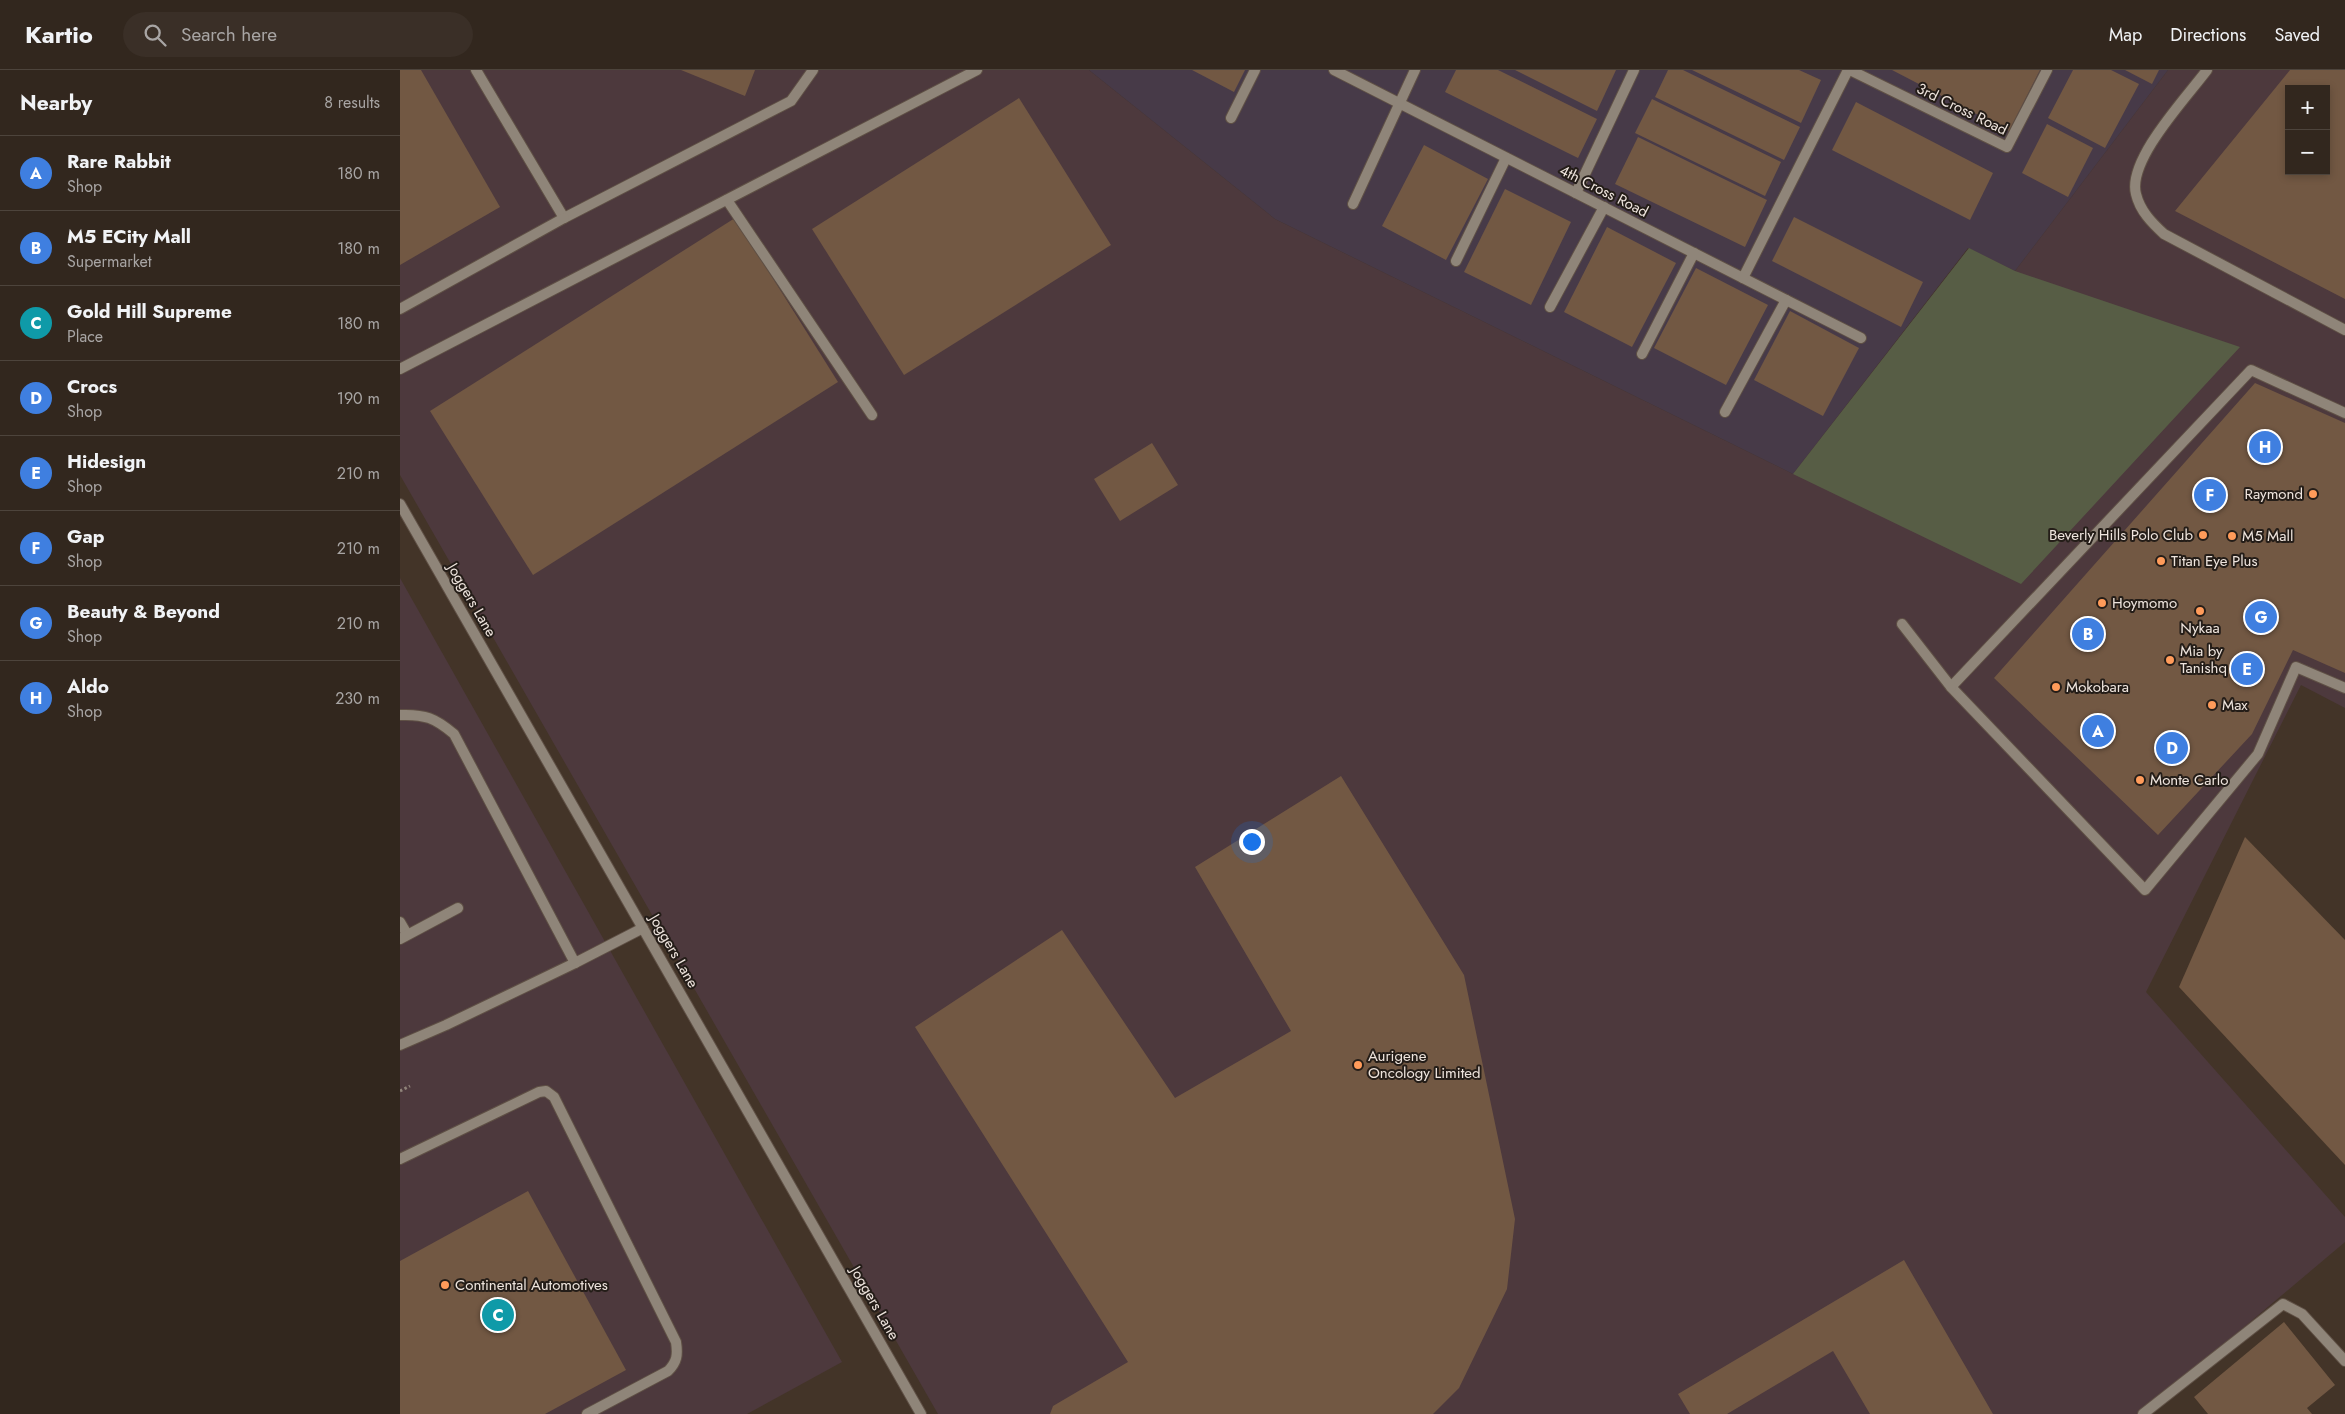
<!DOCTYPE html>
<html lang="en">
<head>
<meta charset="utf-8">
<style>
	body { margin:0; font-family:Jost,sans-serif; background:#3a2f27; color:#f1f3f6 }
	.controls { position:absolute; right:15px; top:15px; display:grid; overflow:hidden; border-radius:0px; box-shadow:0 2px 8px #0003 }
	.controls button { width:45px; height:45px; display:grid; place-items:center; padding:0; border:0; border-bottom:1px solid #4d443c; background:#32271e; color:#f1f3f6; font:25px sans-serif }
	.you { position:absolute; left:851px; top:771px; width:18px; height:18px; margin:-12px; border:4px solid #fff; border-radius:50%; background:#1a73e8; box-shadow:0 0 0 8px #1a73e833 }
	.badge { display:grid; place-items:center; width:32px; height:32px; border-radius:50%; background:#ff9b5a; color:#fff; font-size:16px; font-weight:700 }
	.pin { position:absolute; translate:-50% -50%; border:2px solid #fff; box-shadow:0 1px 5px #0006 }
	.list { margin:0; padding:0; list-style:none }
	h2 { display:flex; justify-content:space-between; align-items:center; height:65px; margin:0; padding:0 20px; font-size:21px }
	h2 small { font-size:16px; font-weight:400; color:#a8a5a4 }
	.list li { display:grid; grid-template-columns:32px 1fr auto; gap:15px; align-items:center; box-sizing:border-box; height:75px; padding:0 20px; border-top:1px solid #4d443c }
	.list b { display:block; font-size:19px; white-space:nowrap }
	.list p { margin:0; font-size:16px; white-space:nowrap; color:#a8a5a4 }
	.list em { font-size:16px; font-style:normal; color:#a8a5a4 }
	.icon { flex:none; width:28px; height:28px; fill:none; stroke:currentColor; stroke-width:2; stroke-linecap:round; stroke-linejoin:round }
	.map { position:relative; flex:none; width:1945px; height:1344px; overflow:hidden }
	header { display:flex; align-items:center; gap:30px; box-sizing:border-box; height:70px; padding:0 25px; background:#32271e; border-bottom:1px solid #4d443c }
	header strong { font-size:24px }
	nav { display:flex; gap:28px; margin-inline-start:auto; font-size:18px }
	.search { width:350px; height:45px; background:#3a2f27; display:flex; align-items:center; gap:12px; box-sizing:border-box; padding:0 18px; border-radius:28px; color:#a8a5a4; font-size:19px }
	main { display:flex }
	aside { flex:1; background:#32271e }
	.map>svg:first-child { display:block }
	.commercial { fill:#4d393d; fill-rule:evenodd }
	.industrial { fill:#473a48 }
	.green { fill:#575d45 }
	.building { fill:#725843; fill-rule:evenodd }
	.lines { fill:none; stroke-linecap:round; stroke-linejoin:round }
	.service-casing { stroke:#5f5045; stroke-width:12 }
	.minor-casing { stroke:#5f5045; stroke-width:12 }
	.tertiary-casing { stroke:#5f5045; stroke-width:12 }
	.path { stroke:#8f8379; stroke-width:3; stroke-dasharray:2.5 2.5; stroke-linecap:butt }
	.service { stroke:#8f8579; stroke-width:10 }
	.minor { stroke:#8f8579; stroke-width:10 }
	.tertiary { stroke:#8f8579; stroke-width:10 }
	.poi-dot { fill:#ff9b5a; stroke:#241d18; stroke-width:2 }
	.labels { text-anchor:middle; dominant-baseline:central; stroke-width:4; stroke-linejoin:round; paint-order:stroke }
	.street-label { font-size:15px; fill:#efe5de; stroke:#241d18 }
	.poi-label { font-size:15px; fill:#efe5de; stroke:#241d18; text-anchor:start }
</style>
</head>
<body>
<header>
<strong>Kartio</strong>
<div class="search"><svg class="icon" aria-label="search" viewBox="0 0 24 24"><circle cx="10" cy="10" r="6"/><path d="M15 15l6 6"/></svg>Search here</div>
<nav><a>Map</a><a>Directions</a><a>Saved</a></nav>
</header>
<main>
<aside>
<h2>Nearby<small>8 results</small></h2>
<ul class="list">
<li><span class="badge" style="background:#3f7fe0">A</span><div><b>Rare Rabbit</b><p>Shop</p></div><em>180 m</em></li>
<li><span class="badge" style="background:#3f7fe0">B</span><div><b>M5 ECity Mall</b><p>Supermarket</p></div><em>180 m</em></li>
<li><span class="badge" style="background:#0f9aa8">C</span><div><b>Gold Hill Supreme</b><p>Place</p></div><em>180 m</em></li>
<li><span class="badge" style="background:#3f7fe0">D</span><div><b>Crocs</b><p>Shop</p></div><em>190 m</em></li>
<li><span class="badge" style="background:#3f7fe0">E</span><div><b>Hidesign</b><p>Shop</p></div><em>210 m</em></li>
<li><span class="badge" style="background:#3f7fe0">F</span><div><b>Gap</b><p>Shop</p></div><em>210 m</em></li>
<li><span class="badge" style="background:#3f7fe0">G</span><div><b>Beauty &amp; Beyond</b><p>Shop</p></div><em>210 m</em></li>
<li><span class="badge" style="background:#3f7fe0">H</span><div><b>Aldo</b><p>Shop</p></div><em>230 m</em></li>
</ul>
</aside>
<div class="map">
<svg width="1945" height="1344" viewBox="0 0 1945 1344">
	<rect width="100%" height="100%" fill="#433428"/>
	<g class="commercial">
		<path d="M0 0H689L875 149 1393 404 1569 178 1615 201 1768 0H1945V638L1901 615 1746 922 1945 1147V1172L1741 1344H538L0 405ZM1889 19H1926V101H1889Z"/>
		<path d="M0 508 442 1292 347 1344H0Z"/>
	</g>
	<path class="industrial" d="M689 0H1768L1615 201 1568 178 1393 404 875 149Z"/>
	<path class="green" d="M1569 178 1615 201 1840 277 1621 514 1393 404Z"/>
	<g class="building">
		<path d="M0 0H21L100 137 0 195Z"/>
		<path d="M281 0H355L345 26Z"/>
		<path d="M792 0H845L834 22Z"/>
		<path d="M1056 0H1098L1197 49 1178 88 1045 22Z"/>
		<path d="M1115 0H1216L1197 41Z"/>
		<path d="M1268 0H1283L1400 57 1384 90 1255 27Z"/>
		<path d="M1292 0H1399L1421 10 1401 53Z"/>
		<path d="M1492 0H1640L1609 61Z"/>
		<path d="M1673 0H1711L1739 14 1705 78 1648 48Z"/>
		<path d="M1725 0H1759L1752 14Z"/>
		<path d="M1890 0H1945V229L1775 141ZM1889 19H1926V101H1889Z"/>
		<path d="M619 28 711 175 504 305 412 159Z"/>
		<path d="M1252 29 1381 92 1365 126 1235 63Z"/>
		<path d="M1456 32 1593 103 1570 150 1432 80Z"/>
		<path d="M1647 54 1693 78 1668 127 1622 103Z"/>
		<path d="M1238 67 1367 130 1345 177 1215 114Z"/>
		<path d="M1024 75 1088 109 1046 190 982 156Z"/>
		<path d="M1105 119 1171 152 1131 235 1064 202Z"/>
		<path d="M1394 147 1523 212 1501 257 1372 191Z"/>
		<path d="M335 148 438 312 133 505 30 341Z"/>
		<path d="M1207 157 1276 193 1232 277 1164 242Z"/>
		<path d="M1296 198 1368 235 1326 315 1254 278Z"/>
		<path d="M1390 241 1459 278 1423 346 1354 310Z"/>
		<path d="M1855 313 1945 353V603L1893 580 1852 664 1758 765 1594 608Z"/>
		<path d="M752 373 778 415 720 451 694 409Z"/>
		<path d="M941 706 1064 905 1115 1149 1107 1219 1059 1318 1033 1344H650L653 1336 728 1292 515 957 662 860 775 1028 891 961 795 797Z"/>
		<path d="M1845 767 1945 870V1095L1779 917Z"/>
		<path d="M128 1121 226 1300 145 1344H0V1191Z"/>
		<path d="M1504 1190 1593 1344H1470L1433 1281 1327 1344H1290L1278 1324Z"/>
		<path d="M1884 1252 1935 1315 1907 1338 1912 1344H1808L1794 1327Z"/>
	</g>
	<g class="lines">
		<defs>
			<g id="service">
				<path d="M76 0 164 148 391 31 413 0"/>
				<path d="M1807 0C1787 27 1727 90 1736 124 1740 141 1752 153 1764 164L1945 260"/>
				<path d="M327 130 472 345"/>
				<path d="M0 239 164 148"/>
				<path d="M0 299 577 0"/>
				<path d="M1945 343 1851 300 1551 617 1745 820 1858 684 1896 597 1945 618"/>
				<path d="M1502 554 1551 617"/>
				<path d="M0 645C25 644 35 648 54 664L175 893 243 858"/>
				<path d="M0 852 7 864"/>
				<path d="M0 869 58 838"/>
				<path d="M0 975 46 955 175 893"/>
				<path d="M0 1089 139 1022 146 1021 154 1027 276 1272C278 1285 277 1292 268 1301L187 1344"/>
				<path d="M1743 1344 1883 1234 1902 1244 1945 1291"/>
			</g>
			<g id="minor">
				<path d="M934 0 1461 268"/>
				<path d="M1450 0 1607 77 1647 0"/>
				<path d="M831 48 855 0"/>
				<path d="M1176 123 1234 0"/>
				<path d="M953 134 1015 0"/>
				<path d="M1056 191 1106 88"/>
				<path d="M1343 208 1448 0"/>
				<path d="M1150 237 1204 137"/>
				<path d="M1242 284 1294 183"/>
				<path d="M1325 342 1386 230"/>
			</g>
			<path id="tertiary" d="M0 434 521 1344"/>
		</defs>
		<use href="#service" class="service-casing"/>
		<use href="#minor" class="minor-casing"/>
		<use href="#tertiary" class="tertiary-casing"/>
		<path class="path" d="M0 1021 10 1016"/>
		<use href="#service" class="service"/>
		<use href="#minor" class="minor"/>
		<use href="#tertiary" class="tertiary"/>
	</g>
	<g class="poi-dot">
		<circle cx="1913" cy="424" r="5"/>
		<circle cx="1803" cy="465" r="5"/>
		<circle cx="1832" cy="466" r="5"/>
		<circle cx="1761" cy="491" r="5"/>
		<circle cx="1702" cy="533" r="5"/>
		<circle cx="1800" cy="541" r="5"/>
		<circle cx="1770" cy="590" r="5"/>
		<circle cx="1656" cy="617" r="5"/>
		<circle cx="1812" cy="635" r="5"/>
		<circle cx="1740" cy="710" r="5"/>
		<circle cx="958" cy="995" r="5"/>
		<circle cx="45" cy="1215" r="5"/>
	</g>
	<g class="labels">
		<g class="street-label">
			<text transform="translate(1562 39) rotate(26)">3rd Cross Road</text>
			<text transform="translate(1204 121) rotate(27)">4th Cross Road</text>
			<text transform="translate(72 530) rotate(60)">Joggers Lane</text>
			<text transform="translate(274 881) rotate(60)">Joggers Lane</text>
			<text transform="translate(475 1233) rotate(60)">Joggers Lane</text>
		</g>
		<g class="poi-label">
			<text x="1903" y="424" text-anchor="end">Raymond</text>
			<text x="1793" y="465" text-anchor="end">Beverly Hills Polo Club</text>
			<text x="1842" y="466">M5 Mall</text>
			<text x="1771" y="491">Titan Eye Plus</text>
			<text x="1712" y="533">Hoymomo</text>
			<text x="1800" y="558" text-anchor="middle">Nykaa</text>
			<text x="1780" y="581">Mia by<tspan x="1780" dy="17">Tanishq</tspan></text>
			<text x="1666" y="617">Mokobara</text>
			<text x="1822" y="635">Max</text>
			<text x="1750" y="710">Monte Carlo</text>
			<text x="968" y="986">Aurigene<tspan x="968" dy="17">Oncology Limited</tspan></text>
			<text x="55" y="1215">Continental Automotives</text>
		</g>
	</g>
</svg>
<div class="controls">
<button>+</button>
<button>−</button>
</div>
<div class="you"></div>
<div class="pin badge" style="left:1698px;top:661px;background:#3f7fe0">A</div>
<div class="pin badge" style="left:1688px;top:564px;background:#3f7fe0">B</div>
<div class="pin badge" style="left:98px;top:1245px;background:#0f9aa8">C</div>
<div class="pin badge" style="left:1772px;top:678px;background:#3f7fe0">D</div>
<div class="pin badge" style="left:1847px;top:599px;background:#3f7fe0">E</div>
<div class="pin badge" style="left:1810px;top:425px;background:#3f7fe0">F</div>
<div class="pin badge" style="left:1861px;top:547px;background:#3f7fe0">G</div>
<div class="pin badge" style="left:1865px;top:377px;background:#3f7fe0">H</div>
</div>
</main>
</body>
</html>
